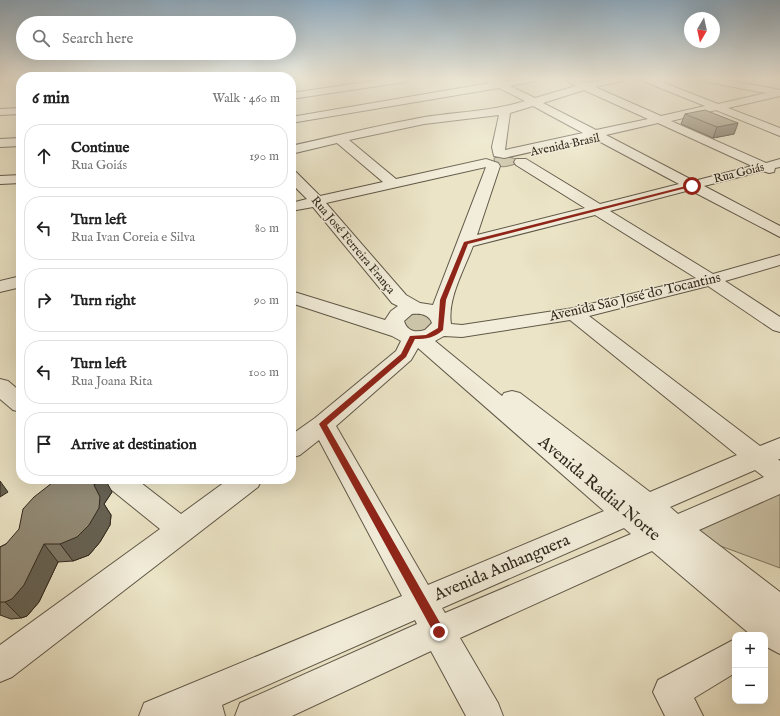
<!DOCTYPE html>
<html lang="en">
<head>
<meta charset="utf-8">
<style>
	body { margin:0; font-family:"IM FELL English",serif; background:#f2f2f2; color:#222 }
	.controls { position:absolute; right:12px; bottom:12px; display:grid; overflow:hidden; border-radius:8px; box-shadow:0 4px 16px #0002 }
	.controls button { width:36px; height:36px; display:grid; place-items:center; padding:0; border:0; border-bottom:1px solid #e0e0e0; background:#fff; color:#222; font:20px sans-serif }
	.compass { position:absolute; left:684px; top:12px; width:36px; height:36px; border-radius:50%; background:#fff; box-shadow:0 4px 16px #0002; rotate:189deg }
	.stop { position:absolute; width:12px; height:12px; margin:-9px; border:3px solid #8f2418; border-radius:50%; background:#fff }
	.stop.end { background:#8f2418; border-color:#fff; box-shadow:0 1px 4px #0008 }
	.list { margin:0; padding:0; list-style:none }
	h2 { display:flex; justify-content:space-between; align-items:center; height:52px; margin:0; padding:0 16px; font-size:17px }
	h2 small { font-size:13px; font-weight:400; color:#767676 }
	.list li { display:grid; grid-template-columns:26px 1fr auto; gap:12px; align-items:center; box-sizing:border-box; height:64px; margin:0 8px 8px; padding:0 8px; border:1px solid #e0e0e0; border-radius:16px }
	.list b { display:block; font-size:15px; white-space:nowrap }
	.list p { margin:0; font-size:13px; white-space:nowrap; color:#767676 }
	.list em { font-size:13px; font-style:normal; color:#767676 }
	.icon { flex:none; width:22px; height:22px; fill:none; stroke:currentColor; stroke-width:2; stroke-linecap:round; stroke-linejoin:round }
	.map { position:relative; flex:none; width:780px; height:716px; overflow:hidden }
	.search { position:absolute; background:#fff; box-shadow:0 4px 16px #0002; left:16px; top:16px; width:280px; height:44px; display:flex; align-items:center; gap:10px; box-sizing:border-box; padding:0 14px; border-radius:22px; color:#767676; font-size:15px }
	.panel { position:absolute; background:#fff; box-shadow:0 4px 16px #0002; left:16px; top:72px; width:280px; height:412px; border-radius:16px }
	.map>svg:first-child { display:block }
	.green { fill:#ccc4a9; stroke:#7f7664 }
	.lines { fill:none; stroke-linecap:round; stroke-linejoin:round }
	.minor-casing { stroke:#605848; stroke-width:2 }
	.minor { fill:#f2edda; fill-rule:evenodd }
	.wall { fill:#7e7765; stroke:#32291e }
	.shaded-wall { fill:#666152; stroke:#32291e }
	.building { fill:#928a75; stroke:#32291e }
	.route { fill:#8f2418 }
	.labels { text-anchor:middle; dominant-baseline:central; stroke-width:3; stroke-linejoin:round; paint-order:stroke }
	.far-street-label { font-size:12px; fill:#32291e; stroke:#f2edda }
	.street-label { font-size:14px; fill:#32291e; stroke:#f2edda }
	.near-street-label { font-size:17px; fill:#32291e; stroke:#f2edda }
</style>
</head>
<body>
<div class="map">
<svg width="780" height="716" viewBox="0 0 780 716">
	<rect width="100%" height="100%" fill="#ebe4c6"/>
	<filter id="stains"><feTurbulence type="fractalNoise" baseFrequency=".005" numOctaves="4"/><feColorMatrix values="0 0 0 0 .2 0 0 0 0 .09 0 0 0 0 .02 0 0 0 .5 -.17"/></filter>
	<radialGradient id="worn" r=".72"><stop offset=".6" stop-color="#630" stop-opacity="0"/><stop offset="1" stop-color="#630" stop-opacity=".3"/></radialGradient>
	<g class="green">
		<path d="M501 156 513 158 517 160 516 164C508 166 501 169 495 164L494 158Z"/>
		<path d="M415 313 426 314 434 323 425 332 409 331 402 324 404 317Z"/>
		<path d="M780 492V568L699 538 696 529Z"/>
	</g>
	<g class="lines">
		<defs>
			<g id="minor">
				<path d="M291 79H298L291 83Z"/>
				<path d="M387 79H410L405 82 291 99V93Z"/>
				<path d="M485 79C491 79 495 79 501 81 504 82 530 79 537 79L535 81 510 86 535 98 576 86 564 79H577L586 83 606 79H624L622 81 595 87 661 116 705 106 643 81 641 79H654L718 104 766 93 707 82 702 79H722L780 90V96L728 108 780 128V136L716 110 671 121 766 163 780 159V167L775 168 774 172 769 173 763 171 704 186 780 226V237L690 190 610 211 713 274 780 255V265L725 281 780 317V332L773 330 708 286 589 316 760 446 780 438V459H778L780 461V494L699 530 780 592V654L765 646V635H751L652 551 460 638 498 703 503 716H466L431 651 292 716H235L240 703 417 624 415 620 222 705 225 716H139L144 703 402 596 319 440 300 455 291 458V435L315 418 396 351 401 341 392 336 291 303V291L385 320 391 311 398 306 392 303 313 207 291 211V203L307 199 291 183V171L296 172 320 196 383 182 337 143 291 154V146C336 136 380 125 425 117 458 112 493 111 525 101L499 88 291 123V117L490 83ZM584 90 648 119 596 130 543 103ZM533 106 583 133 505 150 510 113ZM499 115 492 147 494 156 504 158 593 138 679 184 600 204 526 159H516L514 162 516 165 585 208 477 235 500 166 498 163 486 159 396 179 349 140 424 124ZM658 123 752 166 694 181 606 135ZM486 167 433 305 420 303 406 295 326 203ZM595 215 696 278 574 308 462 325 451 324C447 299 464 270 473 246ZM412 314C420 313 429 314 432 323L425 330C415 333 407 331 404 321ZM570 320 737 455 650 492 520 393 512 391 504 393 502 396 435 341 444 336 462 337ZM418 348 604 511 428 585 336 426 411 360ZM755 470 764 477 678 514 670 507ZM624 528 631 534 445 613 442 608Z"/>
				<path d="M21 108V114L0 115V109Z"/>
				<path d="M21 138V146L0 147V139Z"/>
				<path d="M21 175V183L0 184V176Z"/>
				<path d="M21 276V287L0 292V281Z"/>
				<path d="M0 379 8 381 21 392V412L13 410 0 399Z"/>
				<path d="M104 479H136L181 514 229 479H262L258 487 12 677 0 682V645L160 529 108 487Z"/>
				<path d="M735 639V673L694 698 703 716H665L653 692 658 680Z"/>
			</g>
		</defs>
		<use href="#minor" class="minor-casing"/>
		<use href="#minor" class="minor"/>
	</g>
	<g class="wall">
		<path d="M685 114 738 123 734 134 713 138 681 124Z"/>
		<path d="M112 492 104 504 111 515 110 525 100 542 89 555 73 561 58 562 39 602 27 616 21 618 11 619 0 615V547L6 544Z"/>
	</g>
	<g class="shaded-wall">
		<path d="M738 123 734 134 713 138 717 127Z"/>
		<path d="M98 479H105L112 492 104 504 111 515 110 525 100 542 89 555 73 561 60 544Z"/>
		<path d="M0 481 8 492 0 497Z"/>
		<path d="M44 544 58 562 39 602 27 616 21 618 5 602Z"/>
	</g>
	<g class="building">
		<path d="M705 110 738 123 717 127 685 114Z"/>
		<path d="M66 479H98L94 485 100 497 99 508 89 525 77 537 60 544H44L24 585 12 599 5 602H0V547L6 544 19 529 23 509 34 497 52 483Z"/>
	</g>
	<linearGradient id="sky" x2="0" y2="1"><stop stop-color="#90aec4"/><stop offset="0.44" stop-color="#f6f3e5"/><stop offset="1" stop-color="#f6f3e5" stop-opacity="0"/></linearGradient>
	<rect width="780" height="179" fill="url(#sky)"/>
	<path class="route" d="M690 185 694 186 468 244 446 300 443 330C434 338 427 339 415 339L406 357 327 425 443 628 444 632 443 635 439 636 435 635 319 424 321 422 401 354 410 336 426 335 438 328 440 300 464 242Z"/>
	<g class="labels">
		<g class="far-street-label">
			<text transform="translate(565 145) rotate(-12)">Avenida Brasil</text>
			<text transform="translate(739 173) rotate(-14)">Rua Goiás</text>
			<text transform="translate(353 245) rotate(50)">Rua José Ferreira França</text>
		</g>
		<g class="street-label">
			<text transform="translate(635 297) rotate(-13)">Avenida São José do Tocantins</text>
		</g>
		<g class="near-street-label">
			<text transform="translate(599 489) rotate(40)">Avenida Radial Norte</text>
			<text transform="translate(502 568) rotate(-23)">Avenida Anhanguera</text>
		</g>
	</g>
	<rect width="100%" height="100%" filter="url(#stains)"/>
	<rect width="100%" height="100%" fill="url(#worn)"/>
</svg>
<div class="controls">
<button>+</button>
<button>−</button>
</div>
<svg class="compass" viewBox="-18 -18 36 36"><path d="M0-13l5 13h-10z" fill="#e53935"/><path d="M0 13l5-13h-10z" fill="#767676"/></svg>
<div class="stop" style="left:692px;top:186px"></div>
<div class="stop end" style="left:439px;top:632px"></div>
<div class="search"><svg class="icon" aria-label="search" viewBox="0 0 24 24"><circle cx="10" cy="10" r="6"/><path d="M15 15l6 6"/></svg>Search here</div>
<section class="panel">
<h2>6 min<small>Walk · 460 m</small></h2>
<ul class="list">
<li><svg class="icon" aria-label="ahead" viewBox="0 0 24 24"><path d="M12 20V5M6 11l6-6 6 6"/></svg><div><b>Continue</b><p>Rua Goiás</p></div><em>190 m</em></li>
<li><svg class="icon" aria-label="left" viewBox="0 0 24 24"><path d="M17 20v-9H6M10 6l-5 5 5 5"/></svg><div><b>Turn left</b><p>Rua Ivan Coreia e Silva</p></div><em>80 m</em></li>
<li><svg class="icon" aria-label="right" viewBox="0 0 24 24"><path d="M7 20v-9h11M14 6l5 5-5 5"/></svg><div><b>Turn right</b></div><em>90 m</em></li>
<li><svg class="icon" aria-label="left" viewBox="0 0 24 24"><path d="M17 20v-9H6M10 6l-5 5 5 5"/></svg><div><b>Turn left</b><p>Rua Joana Rita</p></div><em>100 m</em></li>
<li><svg class="icon" aria-label="arrive" viewBox="0 0 24 24"><path d="M6 21V4h12l-3 4 3 4H6"/></svg><div><b>Arrive at destination</b></div></li>
</ul>
</section>
</div>
</body>
</html>
